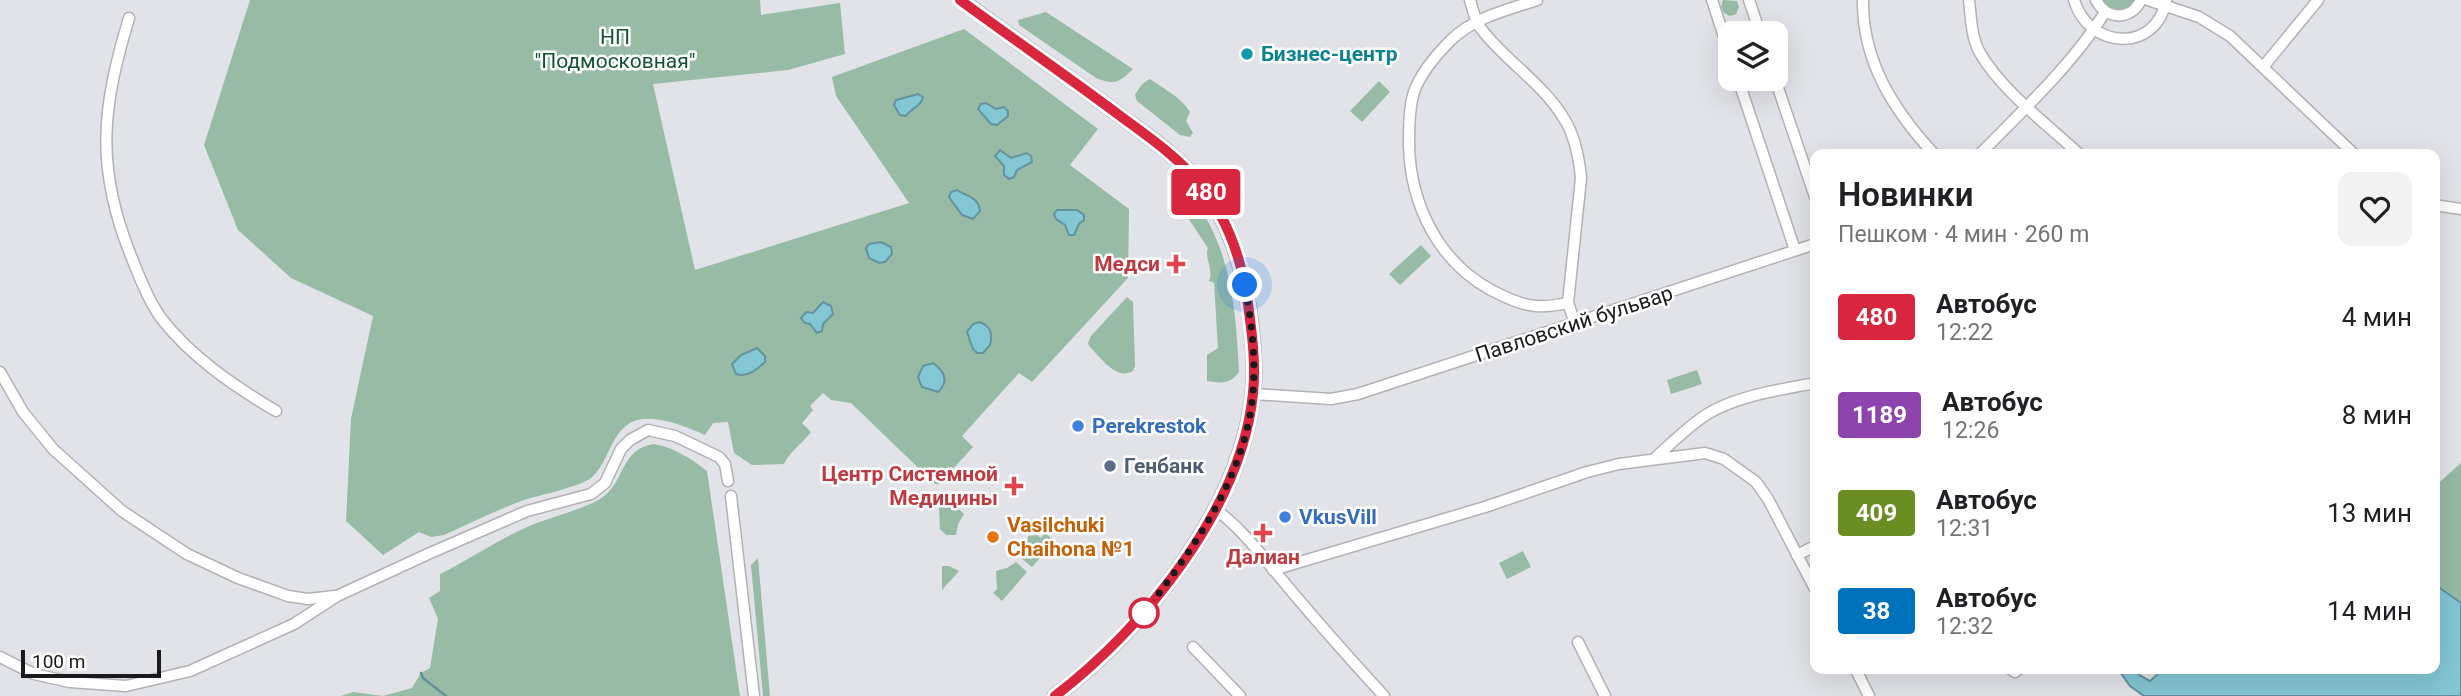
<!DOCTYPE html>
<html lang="ru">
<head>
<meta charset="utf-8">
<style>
  :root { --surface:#fff; --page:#f2f2f2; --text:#202124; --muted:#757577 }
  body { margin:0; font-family:Roboto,sans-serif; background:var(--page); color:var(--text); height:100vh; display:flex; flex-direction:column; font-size:26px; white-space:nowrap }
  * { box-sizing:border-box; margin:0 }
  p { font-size:23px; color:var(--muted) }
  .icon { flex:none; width:38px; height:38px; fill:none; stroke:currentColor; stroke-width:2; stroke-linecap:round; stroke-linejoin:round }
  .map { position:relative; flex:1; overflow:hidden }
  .details { position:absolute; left:1810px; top:149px; width:630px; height:525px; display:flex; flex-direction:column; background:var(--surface); border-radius:14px; box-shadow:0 7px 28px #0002 }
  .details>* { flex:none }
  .badge { padding:0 14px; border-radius:5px; font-size:24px; line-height:46px }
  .fabs { position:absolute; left:1718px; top:21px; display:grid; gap:14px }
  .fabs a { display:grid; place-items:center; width:70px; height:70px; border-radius:14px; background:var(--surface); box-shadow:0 7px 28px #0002; font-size:35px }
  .scale { position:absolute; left:21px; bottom:18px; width:140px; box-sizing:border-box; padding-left:7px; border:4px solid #1a1a1c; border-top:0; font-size:19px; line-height:24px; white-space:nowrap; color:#1a1a1c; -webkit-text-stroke:5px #fff; paint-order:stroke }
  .you { position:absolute; width:35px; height:35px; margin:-18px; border:5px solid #fff; border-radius:50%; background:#1a73e8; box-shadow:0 0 0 10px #1a73e833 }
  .map>.badge { position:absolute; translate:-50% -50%; box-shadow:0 0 0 4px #fff }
  .round { display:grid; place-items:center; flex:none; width:74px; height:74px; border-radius:14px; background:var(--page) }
  .head { display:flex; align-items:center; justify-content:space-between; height:119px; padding:0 28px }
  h1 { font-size:33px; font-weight:600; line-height:52px }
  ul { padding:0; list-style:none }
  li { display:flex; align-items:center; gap:21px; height:98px; padding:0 28px }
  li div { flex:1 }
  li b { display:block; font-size:26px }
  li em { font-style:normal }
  li .badge { min-width:77px; font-weight:700; text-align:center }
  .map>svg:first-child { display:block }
  .green { fill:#97bba5 }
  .water { fill:#83c6d4; stroke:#64929d; stroke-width:2 }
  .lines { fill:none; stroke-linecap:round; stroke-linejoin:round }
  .stream { stroke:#64929d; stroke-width:2.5 }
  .minor-casing { stroke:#b0b2b6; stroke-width:13 }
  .major-casing { stroke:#b0b2b6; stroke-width:17 }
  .minor { stroke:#fff; stroke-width:10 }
  .major { stroke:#fff; stroke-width:14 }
  .line-casing { stroke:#fff; stroke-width:16 }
  .line { stroke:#d7263d; stroke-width:10 }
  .walk { stroke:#1a1a1c; stroke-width:7; stroke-dasharray:0 12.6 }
  .culture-dot { fill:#0f9aa8; stroke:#fff; stroke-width:2.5 }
  .health-dot { fill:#e0444e; stroke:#fff; stroke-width:2.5 }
  .shop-dot { fill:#3f7fe0; stroke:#fff; stroke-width:2.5 }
  .service-dot { fill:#5c6f8a; stroke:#fff; stroke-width:2.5 }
  .food-dot { fill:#e8710a; stroke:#fff; stroke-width:2.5 }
  .stop-dot { fill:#fff; stroke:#d7263d; stroke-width:3.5 }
  .labels { text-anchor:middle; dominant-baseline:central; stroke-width:5; stroke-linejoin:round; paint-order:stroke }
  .park-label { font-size:21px; fill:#155234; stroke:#fff }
  .culture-label { font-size:21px; font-weight:bold; fill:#0d838f; stroke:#fff; text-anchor:start }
  .health-label { font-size:21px; font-weight:bold; fill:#be3a42; stroke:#fff; text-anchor:end }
  .street-label { font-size:21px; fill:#1a1a1c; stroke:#fff }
  .shop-label { font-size:21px; font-weight:bold; fill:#366cbe; stroke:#fff; text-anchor:start }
  .service-label { font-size:21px; font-weight:bold; fill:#4e5e75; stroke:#fff; text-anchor:start }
  .food-label { font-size:21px; font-weight:bold; fill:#c56008; stroke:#fff; text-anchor:start }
</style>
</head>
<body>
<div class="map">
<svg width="2461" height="696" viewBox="0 0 2461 696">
  <rect width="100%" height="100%" fill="#e2e3e8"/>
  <!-- green -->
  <g class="green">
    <path d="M250 0H760L761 15 840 3 845 54 788 70 653 84 695 270 909 203 836 96 832 77 964 29 1098 129 1070 165 1129 209 1128 278 1032 382 1019 373 962 436 973 447 939 484H935L851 403 831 400 823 393 810 406 813 410 802 423 811 432C802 444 790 451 784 464L752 465 734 453 728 422 713 423 705 435C687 427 652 412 632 422 610 433 609 463 591 478 579 487 540 495 524 500 497 510 470 523 444 535L431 537 419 532 383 555 346 521 351 419 373 316 291 278 238 230 204 145Z"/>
    <polygon points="1723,0 1737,1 1739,7 1736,14 1730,16 1724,13 1721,7"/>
    <polygon points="2101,0 2137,0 2128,10 2113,11"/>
    <path d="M1046 12 1133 69C1119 83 1114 85 1096 78L1019 25 1018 20Z"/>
    <path d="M1150 79C1164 89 1181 97 1190 112L1186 121 1193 133 1190 137 1180 135 1137 101 1135 95C1139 88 1142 83 1150 79Z"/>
    <polygon points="1379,81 1390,92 1362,122 1350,111"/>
    <path d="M1177 184C1186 188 1191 196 1196 203 1232 252 1236 314 1239 372 1230 385 1221 383 1207 381V355L1218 348 1214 283 1209 281C1214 269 1204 258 1208 248L1168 188Z"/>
    <polygon points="1421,245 1431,256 1400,285 1389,274"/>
    <path d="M1127 297 1133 302 1135 366 1133 371C1117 381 1101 358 1090 347L1088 343 1091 336Z"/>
    <polygon points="1697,370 1702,384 1671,394 1667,380"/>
    <path d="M654 444C675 448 690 458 707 471L740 696H341L353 692 383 696 412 688 421 673 430 668 438 619 429 598 440 591V574C469 560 496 541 525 528 549 517 577 512 600 499 626 483 619 449 654 444Z"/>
    <polygon points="2461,463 2461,603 2434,584 2434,487"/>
    <polygon points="947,499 964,514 958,524 956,535 946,535 940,529 939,507"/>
    <polygon points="1045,533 1055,541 1032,567 1020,557 1026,548 1028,536 1037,535 1041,538"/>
    <polygon points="1523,551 1531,567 1507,579 1499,563"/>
    <polygon points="758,558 770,696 763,696 751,565"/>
    <polygon points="1016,562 1027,572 1002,601 993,593 997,589 996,571 1007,568"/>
    <polygon points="942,566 949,566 959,571 942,590"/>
  </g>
  <!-- water -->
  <g class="water">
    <path d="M918 94 923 97C922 106 911 108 906 116L900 115 894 105 896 100Z"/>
    <polygon points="986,103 996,109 1004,107 1008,111 1008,116 997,125 991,124 978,109 981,104"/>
    <polygon points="1000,150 1011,158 1027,153 1031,156 1032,162 1017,170 1014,177 1009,179 1004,175 1004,166 995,156"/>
    <path d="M957 190C966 196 979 197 980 211L973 219 962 215 949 197 951 192Z"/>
    <polygon points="1057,210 1077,210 1084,215 1084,220 1079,224 1074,235 1069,235 1065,225 1056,219 1054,214"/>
    <polygon points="881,242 891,247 892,254 885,262 879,263 869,258 866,248 869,244"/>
    <polygon points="823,302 831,306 833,314 823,324 822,331 817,333 810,324 805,323 801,318 806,312 813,313"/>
    <path d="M979 322C990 325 993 334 990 345L983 353H977L973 349 967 332 973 324Z"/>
    <path d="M757 348 765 356V362C758 369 746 378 736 374L732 364 741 355Z"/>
    <path d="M933 363C944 371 950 381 938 392L922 387 918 377 923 366Z"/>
    <polygon points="2434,584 2461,603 2461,696 2144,696 2130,686 2118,669 2134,669 2139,675 2150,681 2159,673 2161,668 2434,668"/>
  </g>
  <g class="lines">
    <!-- stream -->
    <polyline class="stream" points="421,673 423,678 446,696"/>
    <defs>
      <g id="minor">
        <path d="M1470 0C1473 10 1475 22 1482 30 1506 61 1542 83 1563 117 1575 135 1579 157 1581 178L1568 303 1575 323"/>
        <path d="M1537 0C1507 10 1475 17 1451 40 1437 54 1421 72 1414 92 1409 107 1409 128 1409 144 1410 204 1438 261 1491 290 1505 297 1521 305 1536 306 1547 307 1558 305 1568 303"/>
        <polyline points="1712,0 1731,58"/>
        <polyline points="1749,0 1760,33"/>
        <path d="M1863 0C1862 61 1894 111 1934 154"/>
        <path d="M1969 0C1971 17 1971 37 1980 53 2002 91 2047 124 2079 154"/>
        <path d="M2074 0C2089 50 2156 53 2166 1"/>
        <path d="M2096 0C2106 20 2131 21 2141 0"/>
        <polyline points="2148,0 2199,17 2230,36 2354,154"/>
        <path d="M129 18C102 108 95 166 131 256 139 276 148 300 161 318 191 357 234 386 276 411"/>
        <polyline points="2263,67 2318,0"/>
        <polyline points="1738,79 1795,250"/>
        <polyline points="1775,79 1815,197"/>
        <path d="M1980 154C2022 111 2074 63 2105 12"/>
        <polyline points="2434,205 2461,209"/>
        <polyline points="0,372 23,412 53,449 122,511 187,554 238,578 288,596 308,599 335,596"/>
        <polyline points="1253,394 1331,399 1358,394 1815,244"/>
        <path d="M1654 459C1672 443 1689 425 1709 413 1740 395 1780 390 1815 383"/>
        <polyline points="731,496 754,696"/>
        <path d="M1215 509C1244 530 1265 560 1288 587 1319 624 1351 660 1384 696"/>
        <polyline points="1797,555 1815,546"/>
        <polyline points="1273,570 1485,507 1587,472 1619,464 1705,453 1724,459 1756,482 1768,499 1815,589"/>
        <polyline points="1578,642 1605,696"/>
        <polyline points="1193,647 1240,696"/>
        <polyline points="0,657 34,674 70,682 126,686 190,671 294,624 337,596 428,554 527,511 591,494 605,483 621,449 630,440 648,430 675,436 719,457 725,464 728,481"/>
        <polyline points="1855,668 1869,696"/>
        <polyline points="2009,668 2015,672 2020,668"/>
      </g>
      <path id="major" d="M961 0C1014 40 1070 78 1123 118 1150 138 1178 157 1199 183 1229 220 1242 263 1249 309 1253 337 1256 366 1253 393 1241 508 1144 629 1055 696"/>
    </defs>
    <!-- minor casing -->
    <use href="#minor" class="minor-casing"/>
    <!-- major casing -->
    <use href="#major" class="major-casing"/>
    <!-- minor -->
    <use href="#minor" class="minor"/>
    <!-- major -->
    <use href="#major" class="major"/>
  </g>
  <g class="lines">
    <defs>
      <path id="line" d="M960 0C1013 39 1067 76 1119 115 1147 136 1177 156 1199 183 1228 218 1242 260 1248 304 1252 333 1256 364 1253 393 1242 508 1144 628 1055 696"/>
    </defs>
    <!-- line casing -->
    <use href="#line" class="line-casing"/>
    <!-- line -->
    <use href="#line" class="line"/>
    <!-- walk -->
    <path class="walk" d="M1144 613C1193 549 1247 475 1253 391 1256 356 1251 320 1245 285"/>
  </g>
  <!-- markers -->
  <circle class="culture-dot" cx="1247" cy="54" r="7"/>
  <g class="health-dot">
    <path d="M1172.5 253.5h7v7h7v7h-7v7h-7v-7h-7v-7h7z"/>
    <path d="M1010.5 475.5h7v7h7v7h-7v7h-7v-7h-7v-7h7z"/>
    <path d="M1259.5 522.5h7v7h7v7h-7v7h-7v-7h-7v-7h7z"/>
  </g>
  <g class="shop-dot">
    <circle cx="1078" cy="426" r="7"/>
    <circle cx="1285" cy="517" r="7"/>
  </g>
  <circle class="service-dot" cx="1110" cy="466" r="7"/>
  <circle class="food-dot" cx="993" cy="537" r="7"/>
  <circle class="stop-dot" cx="1144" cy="613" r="14"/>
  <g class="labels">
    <!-- park labels -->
    <g class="park-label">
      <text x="615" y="37">НП<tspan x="615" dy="24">"Подмосковная"</tspan></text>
    </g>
    <!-- culture labels -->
    <g class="culture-label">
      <text x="1261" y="54">Бизнес-центр</text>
    </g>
    <!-- health labels -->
    <g class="health-label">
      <text x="1160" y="264">Медси</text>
      <text x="998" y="474">Центр Системной<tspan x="998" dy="24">Медицины</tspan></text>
      <text x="1263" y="557" text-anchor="middle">Далиан</text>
    </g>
    <!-- street labels -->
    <g class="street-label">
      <text transform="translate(1574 324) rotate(-18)">Павловский бульвар</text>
    </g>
    <!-- shop labels -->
    <g class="shop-label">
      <text x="1092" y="426">Perekrestok</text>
      <text x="1299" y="517">VkusVill</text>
    </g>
    <!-- service labels -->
    <g class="service-label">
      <text x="1124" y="466">Генбанк</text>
    </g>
    <!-- food labels -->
    <g class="food-label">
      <text x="1007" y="525">Vasilchuki<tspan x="1007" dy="24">Chaihona №1</tspan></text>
    </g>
  </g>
</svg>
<div class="fabs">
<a><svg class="icon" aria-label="layers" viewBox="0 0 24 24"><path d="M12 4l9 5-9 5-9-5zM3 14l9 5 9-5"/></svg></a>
</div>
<div class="scale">100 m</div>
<div class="you" style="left:1245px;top:285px"></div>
<b class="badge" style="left:1206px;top:192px;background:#d7263d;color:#fff">480</b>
<section class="details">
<div class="head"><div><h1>Новинки</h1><p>Пешком · 4 мин · 260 m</p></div><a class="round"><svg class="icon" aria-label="heart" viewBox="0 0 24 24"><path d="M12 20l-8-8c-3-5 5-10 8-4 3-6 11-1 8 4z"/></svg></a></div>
<ul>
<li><span class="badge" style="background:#d7263d;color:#fff">480</span><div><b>Автобус</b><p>12:22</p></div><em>4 мин</em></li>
<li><span class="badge" style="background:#8e44ad;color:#fff">1189</span><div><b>Автобус</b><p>12:26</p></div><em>8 мин</em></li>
<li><span class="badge" style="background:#6b8e23;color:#fff">409</span><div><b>Автобус</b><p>12:31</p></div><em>13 мин</em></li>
<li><span class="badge" style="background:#0072bc;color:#fff">38</span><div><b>Автобус</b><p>12:32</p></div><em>14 мин</em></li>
</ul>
</section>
</div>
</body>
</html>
